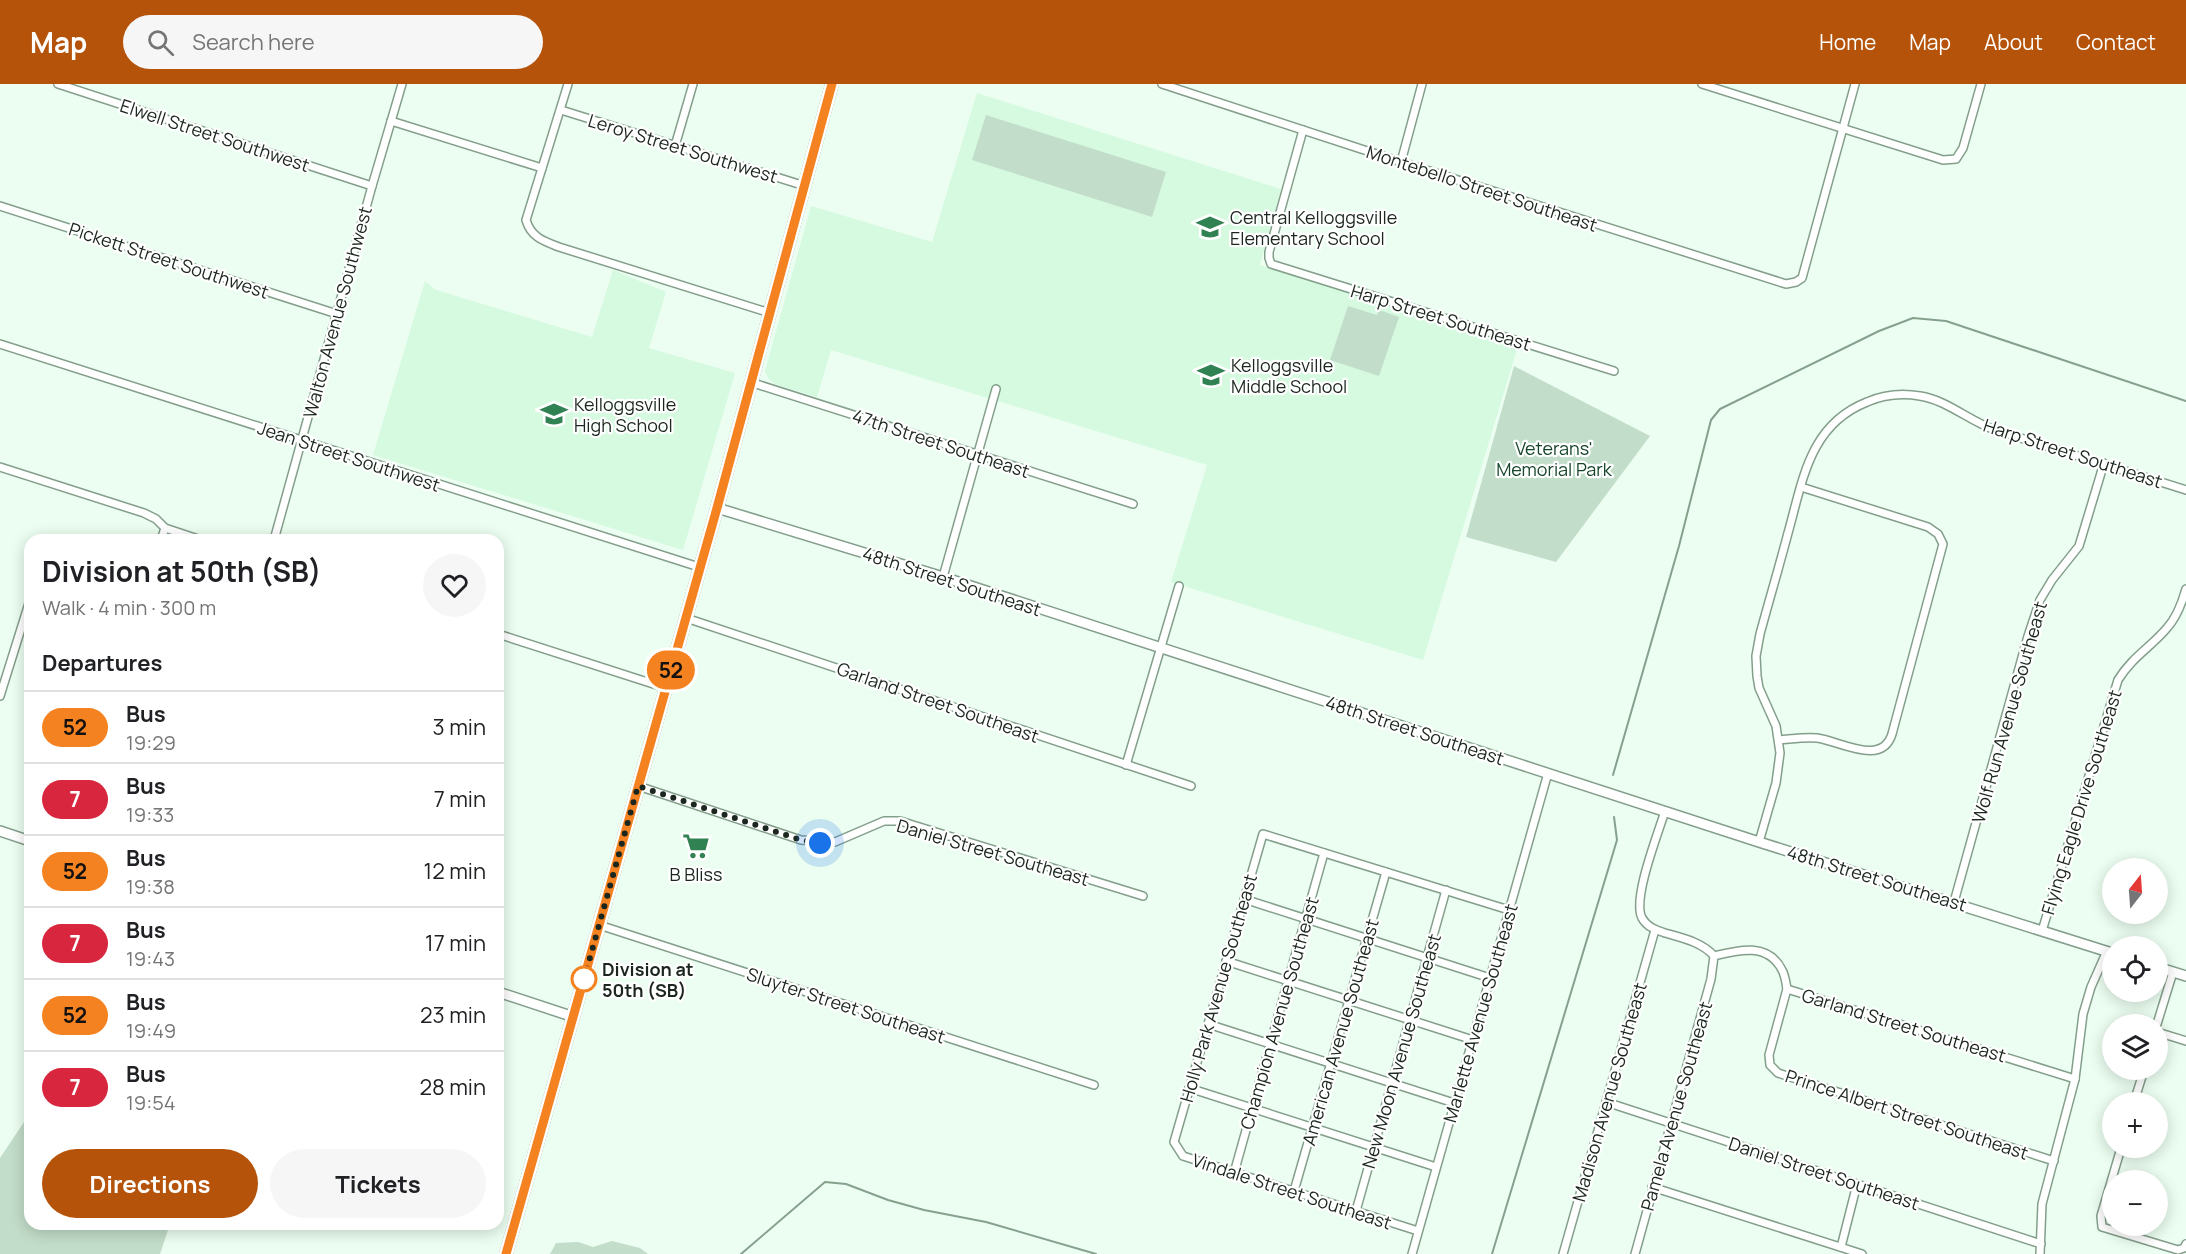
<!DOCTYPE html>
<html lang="en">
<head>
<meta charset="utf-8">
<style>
  :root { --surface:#fff; --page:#f6f6f6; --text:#202124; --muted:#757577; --line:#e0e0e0; --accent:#b45309 }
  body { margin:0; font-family:Manrope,sans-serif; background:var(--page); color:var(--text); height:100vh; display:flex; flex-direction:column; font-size:22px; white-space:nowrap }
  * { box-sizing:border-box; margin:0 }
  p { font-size:20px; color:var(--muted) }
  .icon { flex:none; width:33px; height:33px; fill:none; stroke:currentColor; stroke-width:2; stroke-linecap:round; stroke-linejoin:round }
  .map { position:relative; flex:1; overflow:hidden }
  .drawer { position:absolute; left:24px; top:450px; width:480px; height:696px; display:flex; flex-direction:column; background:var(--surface); border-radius:18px; box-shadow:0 3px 15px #0003 }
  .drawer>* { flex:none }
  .badge { padding:0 12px; border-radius:20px; font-size:21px; line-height:39px }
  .needle { width:39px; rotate:17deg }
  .buttons { position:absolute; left:2102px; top:774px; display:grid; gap:12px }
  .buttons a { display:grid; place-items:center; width:66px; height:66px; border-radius:50%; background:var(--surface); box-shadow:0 3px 15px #0003; font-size:30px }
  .you { position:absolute; width:30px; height:30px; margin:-15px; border:4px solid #fff; border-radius:50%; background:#1a73e8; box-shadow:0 0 0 9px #1a73e833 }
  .map>.badge { position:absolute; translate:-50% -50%; box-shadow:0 0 0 3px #fff }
  h2 { padding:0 18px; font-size:22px; line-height:54px }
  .round { display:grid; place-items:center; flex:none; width:63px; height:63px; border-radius:32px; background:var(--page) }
  .overview { display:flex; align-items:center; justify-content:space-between; height:102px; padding:0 18px }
  h1 { font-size:28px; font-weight:700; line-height:45px }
  .cta { display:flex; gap:12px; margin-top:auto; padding:12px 18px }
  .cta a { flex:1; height:69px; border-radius:36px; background:var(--accent); color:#fff; font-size:24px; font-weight:700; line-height:69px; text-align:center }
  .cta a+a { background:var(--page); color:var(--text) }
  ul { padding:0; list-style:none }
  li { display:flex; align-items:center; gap:18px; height:72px; padding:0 18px; border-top:2px solid var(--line) }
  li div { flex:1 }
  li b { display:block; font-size:22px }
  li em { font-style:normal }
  li .badge { min-width:66px; font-weight:700; text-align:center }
  header { display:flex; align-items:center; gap:36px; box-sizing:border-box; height:84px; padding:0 30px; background:var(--accent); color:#fff }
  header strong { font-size:28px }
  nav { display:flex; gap:33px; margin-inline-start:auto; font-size:21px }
  .search { width:420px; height:54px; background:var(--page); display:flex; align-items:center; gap:15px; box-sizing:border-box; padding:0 21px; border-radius:33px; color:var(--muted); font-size:22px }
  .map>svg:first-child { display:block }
  .built { fill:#d5fae0 }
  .green { fill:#c2ddc9 }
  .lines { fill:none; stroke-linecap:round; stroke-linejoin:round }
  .stream { stroke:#86a08e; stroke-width:2 }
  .minor-casing { stroke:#839f8b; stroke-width:10 }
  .tertiary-casing { stroke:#839f8b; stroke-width:12 }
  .primary-casing { stroke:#839f8b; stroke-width:14 }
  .minor { stroke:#fff; stroke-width:7 }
  .tertiary { stroke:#fff; stroke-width:9 }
  .primary { stroke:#fff; stroke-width:10 }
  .line-casing { stroke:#fff; stroke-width:14 }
  .line { stroke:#f58220; stroke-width:9 }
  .walk { stroke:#1b261e; stroke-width:6; stroke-dasharray:0 10.8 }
  .stop-dot { fill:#fff; stroke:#f58220; stroke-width:3 }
  .labels { text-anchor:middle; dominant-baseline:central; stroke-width:4.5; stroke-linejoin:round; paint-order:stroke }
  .street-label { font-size:18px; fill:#1b261e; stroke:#fff }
  .poi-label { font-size:18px; fill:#1b261e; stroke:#fff; text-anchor:start }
  .park-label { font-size:18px; fill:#17462b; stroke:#fff }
  .stop-label { font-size:18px; font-weight:bold; fill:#1b261e; stroke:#fff; text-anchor:start }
</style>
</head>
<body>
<header>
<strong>Map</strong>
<div class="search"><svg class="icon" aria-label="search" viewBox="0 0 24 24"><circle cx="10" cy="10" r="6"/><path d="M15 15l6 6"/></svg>Search here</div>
<nav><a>Home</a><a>Map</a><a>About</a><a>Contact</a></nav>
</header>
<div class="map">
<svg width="2186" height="1170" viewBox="0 0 2186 1170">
  <rect width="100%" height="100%" fill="#ecfef1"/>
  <!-- built -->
  <g class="built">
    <polygon points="977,9 1281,105 1260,181 1518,262 1423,576 1171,498 1207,381 831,266 817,313 775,300 768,294 765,287 811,122 932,158"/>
    <polygon points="613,186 666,208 649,264 735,289 683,466 373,371 425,197 436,206 592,253"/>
  </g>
  <!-- green -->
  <g class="green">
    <polygon points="986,31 1166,88 1152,133 972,76"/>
    <polygon points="1348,222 1377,231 1379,226 1399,233 1379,292 1330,276"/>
    <polygon points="1514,282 1650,352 1556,478 1466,453"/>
    <polygon points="30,1029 30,1140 170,1140 160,1170 0,1170 0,1074"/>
    <polygon points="612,1157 640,1164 648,1170 550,1170 556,1159 578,1158 593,1163"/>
  </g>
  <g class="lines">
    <!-- stream -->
    <g class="stream">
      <polyline points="1613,691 1679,462 1711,336 1720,325 1879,247 1913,234 1946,237 2186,317"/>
      <polyline points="741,1170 825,1098 846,1100 888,1116 924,1126 986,1138 1096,1170"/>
      <polyline points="1492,1170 1617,756 1614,733"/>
    </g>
    <defs>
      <g id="minor">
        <polyline points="58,0 372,102"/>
        <path d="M568 0 526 136C531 153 543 157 559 163L770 229"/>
        <polyline points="1162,0 1401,78 1786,200 1796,198 1802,194 1855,0"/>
        <polyline points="1702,0 1943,76 1956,75 1963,64 1981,0"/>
        <polyline points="561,26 805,102"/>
        <polyline points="391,37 542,84"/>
        <polyline points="1303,46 1269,168 1269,174 1271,180 1614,287"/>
        <polyline points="675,62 693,0"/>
        <polyline points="1401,78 1422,0"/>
        <polyline points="0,122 337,230"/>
        <polyline points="0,260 699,483"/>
        <polyline points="750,298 1133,420"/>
        <polyline points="0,383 144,429 156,435 165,444 201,456"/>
        <polyline points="161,456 165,444"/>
        <polyline points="274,456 372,102 402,0"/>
        <polyline points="943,493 996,305"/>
        <polyline points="686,534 1191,702"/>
        <polyline points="498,550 666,604"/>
        <polyline points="0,612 30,516"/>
        <path d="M1779 656C1792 655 1804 653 1817 654 1840 657 1882 683 1892 650L1943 460 1938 450 1928 443 1801 403"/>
        <polyline points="1126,681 1179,502"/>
        <polyline points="638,702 801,756 835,758 884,737 900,737 1143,812"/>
        <path d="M1665 727C1658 750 1632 815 1642 834 1647 843 1656 846 1665 849 1682 854 1702 858 1714 872 1738 866 1768 858 1782 886 1785 891 1786 899 1787 905L2075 995"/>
        <path d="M1759 758 1776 699 1780 669 1776 642 1759 604 1757 592 1756 572 1760 550C1769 517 1779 483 1788 449 1803 396 1809 341 1867 318 1883 311 1902 309 1920 312 1947 316 1969 337 1995 346L2186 406"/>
        <polyline points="1244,815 1490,894"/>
        <polyline points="1954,818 2028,552 2040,516 2052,496 2079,462 2104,379"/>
        <polyline points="599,841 1094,1001"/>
        <path d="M2042 847 2118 596C2133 572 2150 564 2167 544 2177 533 2182 519 2186 505"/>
        <polyline points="1226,877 1473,956"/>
        <polyline points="1787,905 1769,971 1770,981 1778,989 2054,1077"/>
        <polyline points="1208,940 1454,1019"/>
        <polyline points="2157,940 2173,888"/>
        <polyline points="2157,948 2186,957"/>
        <polyline points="1189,1004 1436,1083"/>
        <polyline points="1606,1018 2041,1160"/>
        <polyline points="2134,1018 2144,986"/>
        <polyline points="2121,1064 2101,1132 2102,1143 2178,1166 2184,1164 2186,1160"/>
        <polyline points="1234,1089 1324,769"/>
        <polyline points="1652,1103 1862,1170"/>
        <polyline points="1294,1107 1386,788"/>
        <polyline points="1356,1127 1446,806"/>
        <polyline points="1418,1147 1183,1072 1174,1058 1263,750 1509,826"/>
        <polyline points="1841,1163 1857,1100"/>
        <polyline points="1412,1170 1548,689"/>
        <polyline points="1563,1170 1655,846"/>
        <polyline points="1635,1170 1711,895 1714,872"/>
        <polyline points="2040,1170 2042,1120 2075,995 2083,930 2091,903 2107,867"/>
      </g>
      <g id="tertiary">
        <polyline points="717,424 943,493 1759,758 2112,869"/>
        <polyline points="0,747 30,757"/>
        <polyline points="2157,883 2186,892"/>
        <polyline points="498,908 574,933"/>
      </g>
      <polyline id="primary" points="506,1170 717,424 832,0"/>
    </defs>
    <!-- minor casing -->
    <use href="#minor" class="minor-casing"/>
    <!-- tertiary casing -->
    <use href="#tertiary" class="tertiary-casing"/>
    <!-- primary casing -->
    <use href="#primary" class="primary-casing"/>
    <!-- minor -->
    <use href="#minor" class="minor"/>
    <!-- tertiary -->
    <use href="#tertiary" class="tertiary"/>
    <!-- primary -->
    <use href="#primary" class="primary"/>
  </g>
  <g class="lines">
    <defs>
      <polyline id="line" points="506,1170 717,424 832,0"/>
    </defs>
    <!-- line casing -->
    <use href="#line" class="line-casing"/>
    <!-- line -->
    <use href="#line" class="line"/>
    <!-- walk -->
    <polyline class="walk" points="584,895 638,702 801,756 820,759"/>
  </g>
  <!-- icons -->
  <defs>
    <symbol id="school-bare" viewBox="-9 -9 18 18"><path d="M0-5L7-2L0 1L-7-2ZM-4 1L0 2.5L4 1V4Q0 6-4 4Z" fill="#318253" stroke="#fff" stroke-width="2.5" paint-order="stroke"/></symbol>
    <symbol id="supermarket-bare" viewBox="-9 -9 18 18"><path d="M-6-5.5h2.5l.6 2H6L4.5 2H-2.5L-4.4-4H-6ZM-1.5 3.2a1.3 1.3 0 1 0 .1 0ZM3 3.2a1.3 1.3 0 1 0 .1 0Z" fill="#318253" stroke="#fff" stroke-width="2.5" paint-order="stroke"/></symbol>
  </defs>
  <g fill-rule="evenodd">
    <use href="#school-bare" x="1191" y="124" width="38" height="38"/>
    <use href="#school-bare" x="1192" y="272" width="38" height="38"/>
    <use href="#school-bare" x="535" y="311" width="38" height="38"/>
    <use href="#supermarket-bare" x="677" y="743" width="38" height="38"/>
  </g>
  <!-- markers -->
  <circle class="stop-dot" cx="584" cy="895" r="12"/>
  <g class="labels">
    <!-- street labels -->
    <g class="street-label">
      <text transform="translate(215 51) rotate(18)">Elwell Street Southwest</text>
      <text transform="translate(683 64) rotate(17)">Leroy Street Southwest</text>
      <text transform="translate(1482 104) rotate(18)">Montebello Street Southeast</text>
      <text transform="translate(169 176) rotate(18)">Pickett Street Southwest</text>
      <text transform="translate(337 228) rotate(-75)">Walton Avenue Southwest</text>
      <text transform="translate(1441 233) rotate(17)">Harp Street Southeast</text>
      <text transform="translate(941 359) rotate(18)">47th Street Southeast</text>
      <text transform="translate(2073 369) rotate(18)">Harp Street Southeast</text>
      <text transform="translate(349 372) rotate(18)">Jean Street Southwest</text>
      <text transform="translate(952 497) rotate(18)">48th Street Southeast</text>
      <text transform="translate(938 618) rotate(19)">Garland Street Southeast</text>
      <text transform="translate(2009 628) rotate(-74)">Wolf Run Avenue Southeast</text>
      <text transform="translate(1415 646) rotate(18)">48th Street Southeast</text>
      <text transform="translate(2081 718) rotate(-73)">Flying Eagle Drive Southeast</text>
      <text transform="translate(993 768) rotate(16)">Daniel Street Southeast</text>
      <text transform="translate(1877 794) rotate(17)">48th Street Southeast</text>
      <text transform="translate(1218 904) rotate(-74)">Holly Park Avenue Southeast</text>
      <text transform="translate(846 921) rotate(18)">Sluyter Street Southeast</text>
      <text transform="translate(1279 929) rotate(-74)">Champion Avenue Southeast</text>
      <text transform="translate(1480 929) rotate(-74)">Marlette Avenue Southeast</text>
      <text transform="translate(1904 941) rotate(17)">Garland Street Southeast</text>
      <text transform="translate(1340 948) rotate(-74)">American Avenue Southeast</text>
      <text transform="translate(1401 967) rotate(-74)">New Moon Avenue Southeast</text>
      <text transform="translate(1609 1008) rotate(-74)">Madison Avenue Southeast</text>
      <text transform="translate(1676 1022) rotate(-74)">Pamela Avenue Southeast</text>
      <text transform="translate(1907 1030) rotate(18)">Prince Albert Street Southeast</text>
      <text transform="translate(1824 1089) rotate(18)">Daniel Street Southeast</text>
      <text transform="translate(1292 1107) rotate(18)">Vindale Street Southeast</text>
    </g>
    <!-- poi labels -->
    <g class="poi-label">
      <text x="1230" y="133">Central Kelloggsville<tspan x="1230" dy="21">Elementary School</tspan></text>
      <text x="1231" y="281">Kelloggsville<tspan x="1231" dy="21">Middle School</tspan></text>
      <text x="574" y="320">Kelloggsville<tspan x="574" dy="21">High School</tspan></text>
      <text x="696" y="790" text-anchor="middle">B Bliss</text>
    </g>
    <!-- park labels -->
    <g class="park-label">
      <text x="1554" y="364">Veterans'<tspan x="1554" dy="21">Memorial Park</tspan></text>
    </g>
    <!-- stop labels -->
    <g class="stop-label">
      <text x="602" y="885">Division at<tspan x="602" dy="21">50th (SB)</tspan></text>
    </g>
  </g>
</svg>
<div class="buttons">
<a><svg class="needle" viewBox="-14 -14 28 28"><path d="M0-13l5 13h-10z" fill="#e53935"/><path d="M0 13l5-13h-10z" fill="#757577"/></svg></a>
<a><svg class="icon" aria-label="locate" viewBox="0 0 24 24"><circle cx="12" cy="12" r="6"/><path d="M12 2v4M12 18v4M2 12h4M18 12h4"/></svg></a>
<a><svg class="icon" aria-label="layers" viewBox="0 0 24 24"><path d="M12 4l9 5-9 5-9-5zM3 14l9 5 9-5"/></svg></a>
<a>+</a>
<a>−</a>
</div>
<div class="you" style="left:820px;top:759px"></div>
<b class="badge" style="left:671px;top:586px;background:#f58220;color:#111">52</b>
<section class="drawer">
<div class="overview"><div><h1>Division at 50th (SB)</h1><p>Walk · 4 min · 300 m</p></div><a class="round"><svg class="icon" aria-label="heart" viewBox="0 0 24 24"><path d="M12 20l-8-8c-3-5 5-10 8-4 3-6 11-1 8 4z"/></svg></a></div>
<h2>Departures</h2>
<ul>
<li><span class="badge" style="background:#f58220;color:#111">52</span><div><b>Bus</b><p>19:29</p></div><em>3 min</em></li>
<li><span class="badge" style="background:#d7263d;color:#fff">7</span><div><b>Bus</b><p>19:33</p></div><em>7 min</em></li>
<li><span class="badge" style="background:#f58220;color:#111">52</span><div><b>Bus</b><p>19:38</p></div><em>12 min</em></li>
<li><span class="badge" style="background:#d7263d;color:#fff">7</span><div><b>Bus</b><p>19:43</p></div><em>17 min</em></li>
<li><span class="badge" style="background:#f58220;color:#111">52</span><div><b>Bus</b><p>19:49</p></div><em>23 min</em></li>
<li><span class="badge" style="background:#d7263d;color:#fff">7</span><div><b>Bus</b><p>19:54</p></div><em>28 min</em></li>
</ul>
<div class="cta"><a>Directions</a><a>Tickets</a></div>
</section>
</div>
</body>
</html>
